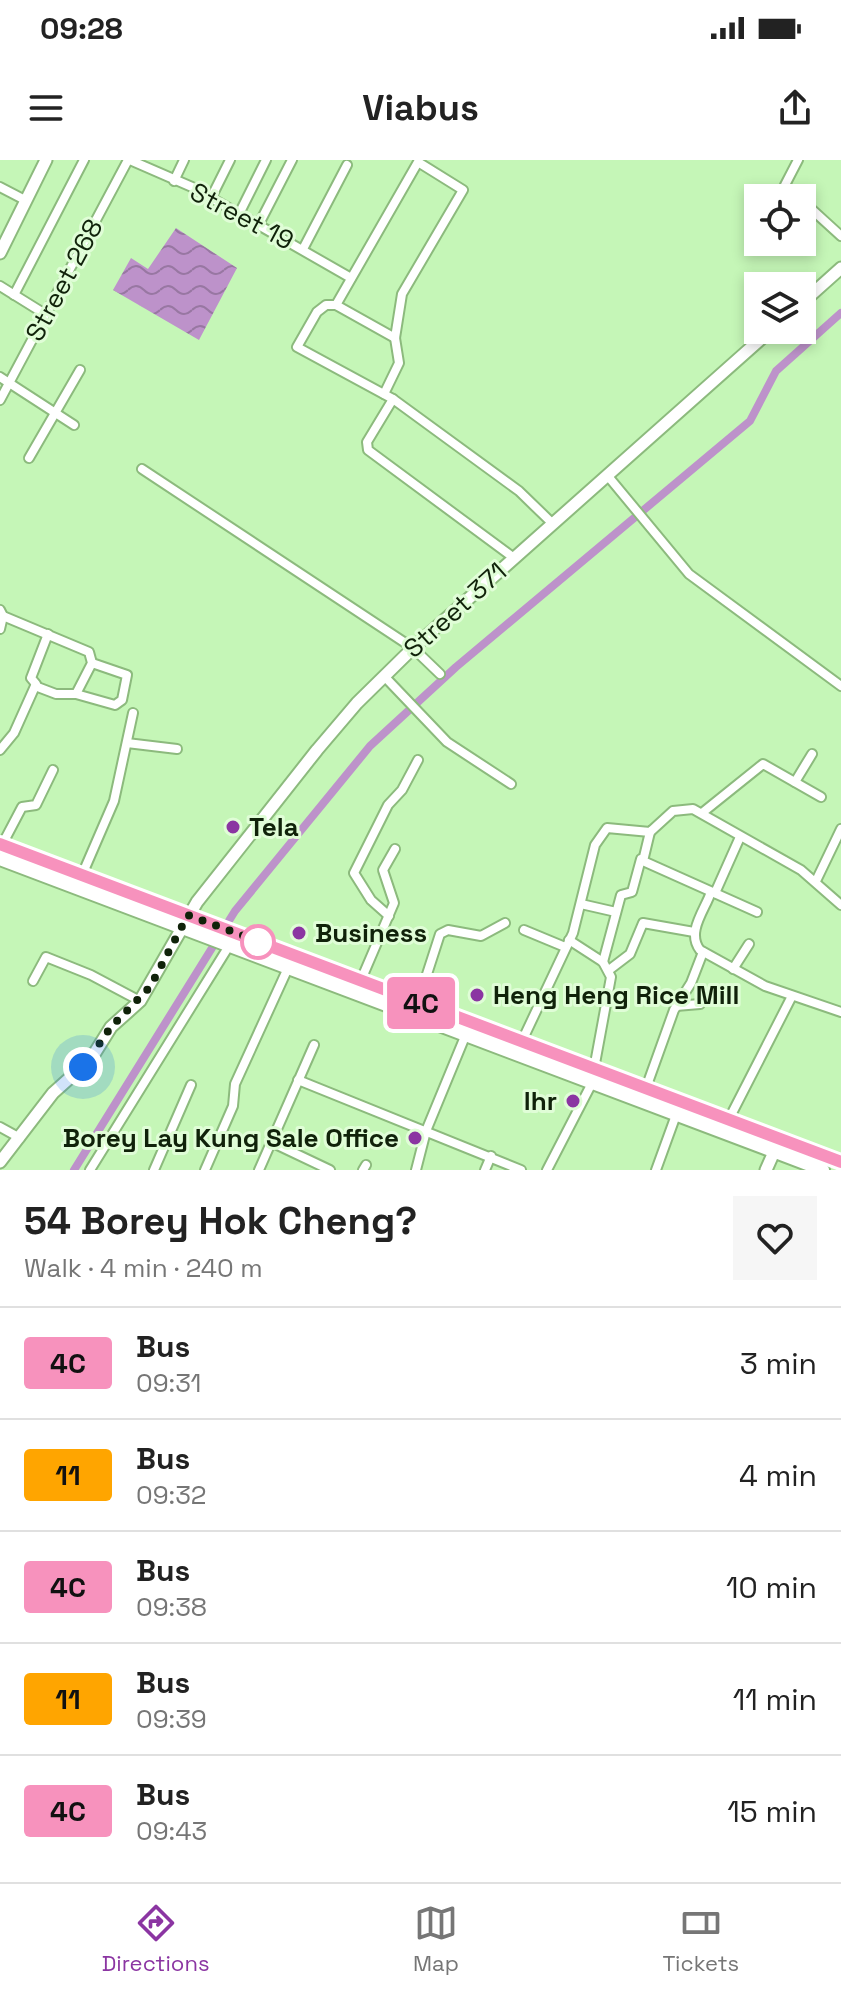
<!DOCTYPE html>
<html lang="en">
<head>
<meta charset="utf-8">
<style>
  :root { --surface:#fff; --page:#f6f6f6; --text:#222; --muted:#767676; --line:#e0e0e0; --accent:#8b35a2 }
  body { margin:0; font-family:"Space Grotesk",sans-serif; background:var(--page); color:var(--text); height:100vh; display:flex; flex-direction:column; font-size:30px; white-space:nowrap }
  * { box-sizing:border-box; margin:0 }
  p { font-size:26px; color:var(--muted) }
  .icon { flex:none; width:44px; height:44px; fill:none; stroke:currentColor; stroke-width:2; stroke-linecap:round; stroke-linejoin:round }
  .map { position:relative; height:1010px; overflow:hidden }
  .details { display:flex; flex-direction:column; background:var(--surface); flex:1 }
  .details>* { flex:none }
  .badge { padding:0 16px; border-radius:6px; font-size:28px; line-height:52px }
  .controls { position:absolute; left:744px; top:24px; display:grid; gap:16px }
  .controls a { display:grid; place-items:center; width:72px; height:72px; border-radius:0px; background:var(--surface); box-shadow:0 4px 12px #0003; font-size:40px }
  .you { position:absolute; width:40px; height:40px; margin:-20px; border:6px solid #fff; border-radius:50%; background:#1a73e8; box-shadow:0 0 0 12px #1a73e833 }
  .map>.badge { position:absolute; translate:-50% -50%; box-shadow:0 0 0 4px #fff }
  .round { display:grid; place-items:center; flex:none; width:84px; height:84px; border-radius:0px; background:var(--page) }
  .headline { display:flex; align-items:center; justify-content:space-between; height:136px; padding:0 24px }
  h1 { font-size:38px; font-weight:700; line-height:60px }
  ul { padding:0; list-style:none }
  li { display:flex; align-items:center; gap:24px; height:112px; padding:0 24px; border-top:2px solid var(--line) }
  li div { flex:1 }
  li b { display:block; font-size:30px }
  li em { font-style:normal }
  li .badge { min-width:88px; font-weight:700; text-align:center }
  .status { display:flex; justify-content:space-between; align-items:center; height:56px; padding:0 40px; background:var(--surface); direction:ltr }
  .status svg { height:22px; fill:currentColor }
  header { display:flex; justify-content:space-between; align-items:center; height:104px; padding:0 24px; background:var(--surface); font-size:36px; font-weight:700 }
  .menu { display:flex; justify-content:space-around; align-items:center; height:112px; border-top:2px solid var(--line); background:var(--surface); font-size:22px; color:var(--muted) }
  .menu a { display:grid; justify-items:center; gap:4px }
  .menu .current { color:var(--accent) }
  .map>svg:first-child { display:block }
  .water { fill:url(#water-waves) }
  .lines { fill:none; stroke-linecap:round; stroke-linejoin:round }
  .canal { stroke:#bd92ca; stroke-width:8 }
  .street-casing { stroke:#8cba7d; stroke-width:12 }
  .secondary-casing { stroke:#8cba7d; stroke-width:15 }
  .primary-casing { stroke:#8cba7d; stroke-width:16 }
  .street { stroke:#fff; stroke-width:8 }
  .secondary { stroke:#fff; stroke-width:11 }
  .primary { stroke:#fff; stroke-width:12 }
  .line-casing { stroke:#fff; stroke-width:18 }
  .line { stroke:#f792bd; stroke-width:12 }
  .walk { stroke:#10220a; stroke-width:8; stroke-dasharray:0 14.4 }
  .poi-dot { fill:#8b35a2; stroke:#e0fdd7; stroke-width:3 }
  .stop-dot { fill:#fff; stroke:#f792bd; stroke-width:4 }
  .labels { text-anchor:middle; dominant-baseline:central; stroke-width:6; stroke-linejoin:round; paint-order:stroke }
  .street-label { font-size:26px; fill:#10220a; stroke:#e0fdd7 }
  .poi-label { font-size:26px; font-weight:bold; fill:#10220a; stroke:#e0fdd7; text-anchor:start }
</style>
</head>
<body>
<div class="status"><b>09:28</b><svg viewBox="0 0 49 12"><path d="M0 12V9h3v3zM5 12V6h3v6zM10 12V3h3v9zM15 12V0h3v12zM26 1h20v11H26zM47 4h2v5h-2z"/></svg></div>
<header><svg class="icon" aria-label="menu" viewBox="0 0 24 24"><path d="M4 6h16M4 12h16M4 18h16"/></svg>Viabus<svg class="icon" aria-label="share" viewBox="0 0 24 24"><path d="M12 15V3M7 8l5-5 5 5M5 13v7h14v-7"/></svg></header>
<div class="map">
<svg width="841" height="1010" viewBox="0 0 841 1010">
  <defs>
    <pattern id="water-waves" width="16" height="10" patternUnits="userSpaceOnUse" patternTransform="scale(2)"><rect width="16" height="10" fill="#bd92ca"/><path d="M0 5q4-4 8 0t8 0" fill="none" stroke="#9877a2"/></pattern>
  </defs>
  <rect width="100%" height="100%" fill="#c5f6b7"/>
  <!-- water -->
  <polygon class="water" points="176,68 237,108 199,180 113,130 131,98 148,109"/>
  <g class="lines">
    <!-- canal -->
    <polyline class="canal" points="74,1010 235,751 370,586 456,507 750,261 776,211 841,153"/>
    <defs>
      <g id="street">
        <polyline points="130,0 192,27 351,118"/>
        <polyline points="798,0 785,25 841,76"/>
        <polyline points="174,21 184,0"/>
        <polyline points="0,27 25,40"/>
        <polyline points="211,38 230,0"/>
        <polyline points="239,54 266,0"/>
        <polyline points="259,64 292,0"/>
        <polyline points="303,89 347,5"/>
        <polyline points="0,126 45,154"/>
        <polyline points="14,135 84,0"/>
        <polyline points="336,145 418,2 463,30 402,134 395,178 399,203 384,234"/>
        <polyline points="395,178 336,145 326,145 317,152 297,187 393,239 519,331 553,364"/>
        <polyline points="0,217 74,265"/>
        <polyline points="393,239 367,282 368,290 514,398"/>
        <polyline points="0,240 128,0"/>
        <polyline points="29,298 80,210"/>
        <polyline points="142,309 413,488 440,514"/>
        <polyline points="607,315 689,414 841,526"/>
        <polyline points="0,450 3,456 89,492 92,503 76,534 56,534 35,526"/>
        <polyline points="0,469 3,456"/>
        <polyline points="384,516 447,582 511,624"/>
        <polyline points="76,534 115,545 122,540 127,515 92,503"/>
        <polyline points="127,583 177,589"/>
        <polyline points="0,590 14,573 36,524 31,518 48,474"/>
        <polyline points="795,622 812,594"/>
        <polyline points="702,653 763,604 821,637"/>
        <polyline points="650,672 643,701 757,752"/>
        <polyline points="2,685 22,647 36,645 53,610"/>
        <polyline points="82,715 114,641 133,553"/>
        <polyline points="816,721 841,669"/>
        <path d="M711 732C705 750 686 772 700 790L765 826 841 852"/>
        <polyline points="715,733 740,677"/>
        <polyline points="581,744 616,752"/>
        <polyline points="389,756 371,740 354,713 388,645 402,630 418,600"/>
        <polyline points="524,770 565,787"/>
        <polyline points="569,780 603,802 611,817 594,909"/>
        <polyline points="603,802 621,735 632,732 641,699"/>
        <polyline points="733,809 749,784"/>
        <polyline points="609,810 630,794 643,763 694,772"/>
        <polyline points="361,820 394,743 383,710 395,689"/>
        <polyline points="33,821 46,797 91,815 140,841"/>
        <polyline points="418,842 440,774 448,770 481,776 505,763"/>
        <polyline points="676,846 700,844"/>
        <polyline points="522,881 573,773 595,685 607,668 650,672 673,651 693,649 801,710 841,745"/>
        <polyline points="298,920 521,1010"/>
        <polyline points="646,928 674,850 691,823 703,792"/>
        <polyline points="729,959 792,836"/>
        <polyline points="0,967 20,978"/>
        <polyline points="271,982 330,1010"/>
        <polyline points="90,1010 237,773"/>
        <polyline points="154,1010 191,925"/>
        <polyline points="205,1010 233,946 235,924 288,808"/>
        <polyline points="259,1010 314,885"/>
        <polyline points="363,1010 366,1005"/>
        <polyline points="416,1010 426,971 471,862"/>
        <polyline points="485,1010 491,996"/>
        <polyline points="547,1010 592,923"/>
        <polyline points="656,1010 676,955"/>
      </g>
      <g id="secondary">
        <polyline points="0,93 46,0"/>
        <polyline points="802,143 841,108"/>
        <polyline points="0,1002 53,933 91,899 111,867 140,841 197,742 317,590 357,543 413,488 771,170"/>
        <polyline points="766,1010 778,983"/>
      </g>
      <g id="primary">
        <polyline points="0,684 841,1002"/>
        <polyline points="0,699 823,1010"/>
      </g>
    </defs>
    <!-- street casing -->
    <use href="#street" class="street-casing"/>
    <!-- secondary casing -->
    <use href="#secondary" class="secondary-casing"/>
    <!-- primary casing -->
    <use href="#primary" class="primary-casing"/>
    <!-- street -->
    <use href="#street" class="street"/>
    <!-- secondary -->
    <use href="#secondary" class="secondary"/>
    <!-- primary -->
    <use href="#primary" class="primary"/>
  </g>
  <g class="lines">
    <defs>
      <polyline id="line" points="0,684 841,1002"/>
    </defs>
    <!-- line casing -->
    <use href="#line" class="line-casing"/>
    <!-- line -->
    <use href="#line" class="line"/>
    <!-- walk -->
    <polyline class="walk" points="83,907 111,867 150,827 188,755 263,783 258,782"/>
  </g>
  <!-- markers -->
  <g class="poi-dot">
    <circle cx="233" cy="667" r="8"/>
    <circle cx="299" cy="773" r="8"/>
    <circle cx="477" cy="835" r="8"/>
    <circle cx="573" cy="941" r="8"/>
    <circle cx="415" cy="978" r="8"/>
  </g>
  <circle class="stop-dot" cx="258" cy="782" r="16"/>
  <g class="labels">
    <!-- street labels -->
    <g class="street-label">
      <text transform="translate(242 56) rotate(28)">Street 19</text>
      <text transform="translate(64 120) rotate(-62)">Street 268</text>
      <text transform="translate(455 450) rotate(-42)">Street 371</text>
    </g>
    <!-- poi labels -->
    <g class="poi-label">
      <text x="249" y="667">Tela</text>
      <text x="315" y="773">Business</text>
      <text x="493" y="835">Heng Heng Rice Mill</text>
      <text x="557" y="941" text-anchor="end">lhr</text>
      <text x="399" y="978" text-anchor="end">Borey Lay Kung Sale Office</text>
    </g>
  </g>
</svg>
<div class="controls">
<a><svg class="icon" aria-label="locate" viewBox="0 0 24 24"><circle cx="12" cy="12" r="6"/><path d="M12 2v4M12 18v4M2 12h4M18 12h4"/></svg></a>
<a><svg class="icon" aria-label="layers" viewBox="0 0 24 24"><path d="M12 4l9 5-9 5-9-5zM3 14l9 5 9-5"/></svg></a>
</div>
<div class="you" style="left:83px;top:907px"></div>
<b class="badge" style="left:421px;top:843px;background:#f792bd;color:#111">4C</b>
</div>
<section class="details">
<div class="headline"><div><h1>54 Borey Hok Cheng?</h1><p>Walk · 4 min · 240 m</p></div><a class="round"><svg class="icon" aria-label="heart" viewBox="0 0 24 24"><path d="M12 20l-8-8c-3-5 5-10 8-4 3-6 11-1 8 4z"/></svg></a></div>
<ul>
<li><span class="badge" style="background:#f792bd;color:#111">4C</span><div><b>Bus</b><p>09:31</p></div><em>3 min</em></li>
<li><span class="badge" style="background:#ffa500;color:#111">11</span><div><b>Bus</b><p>09:32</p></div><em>4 min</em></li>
<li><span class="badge" style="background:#f792bd;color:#111">4C</span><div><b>Bus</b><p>09:38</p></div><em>10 min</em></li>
<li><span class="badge" style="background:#ffa500;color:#111">11</span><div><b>Bus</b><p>09:39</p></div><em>11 min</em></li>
<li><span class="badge" style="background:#f792bd;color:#111">4C</span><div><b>Bus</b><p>09:43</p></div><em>15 min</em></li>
</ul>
</section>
<nav class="menu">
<a class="current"><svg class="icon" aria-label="directions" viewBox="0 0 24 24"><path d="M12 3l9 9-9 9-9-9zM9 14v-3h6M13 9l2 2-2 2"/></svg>Directions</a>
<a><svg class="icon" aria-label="map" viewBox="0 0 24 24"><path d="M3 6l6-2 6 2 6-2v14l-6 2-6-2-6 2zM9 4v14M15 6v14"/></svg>Map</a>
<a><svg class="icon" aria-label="tickets" viewBox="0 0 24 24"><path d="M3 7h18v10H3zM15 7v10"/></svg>Tickets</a>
</nav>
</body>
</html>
